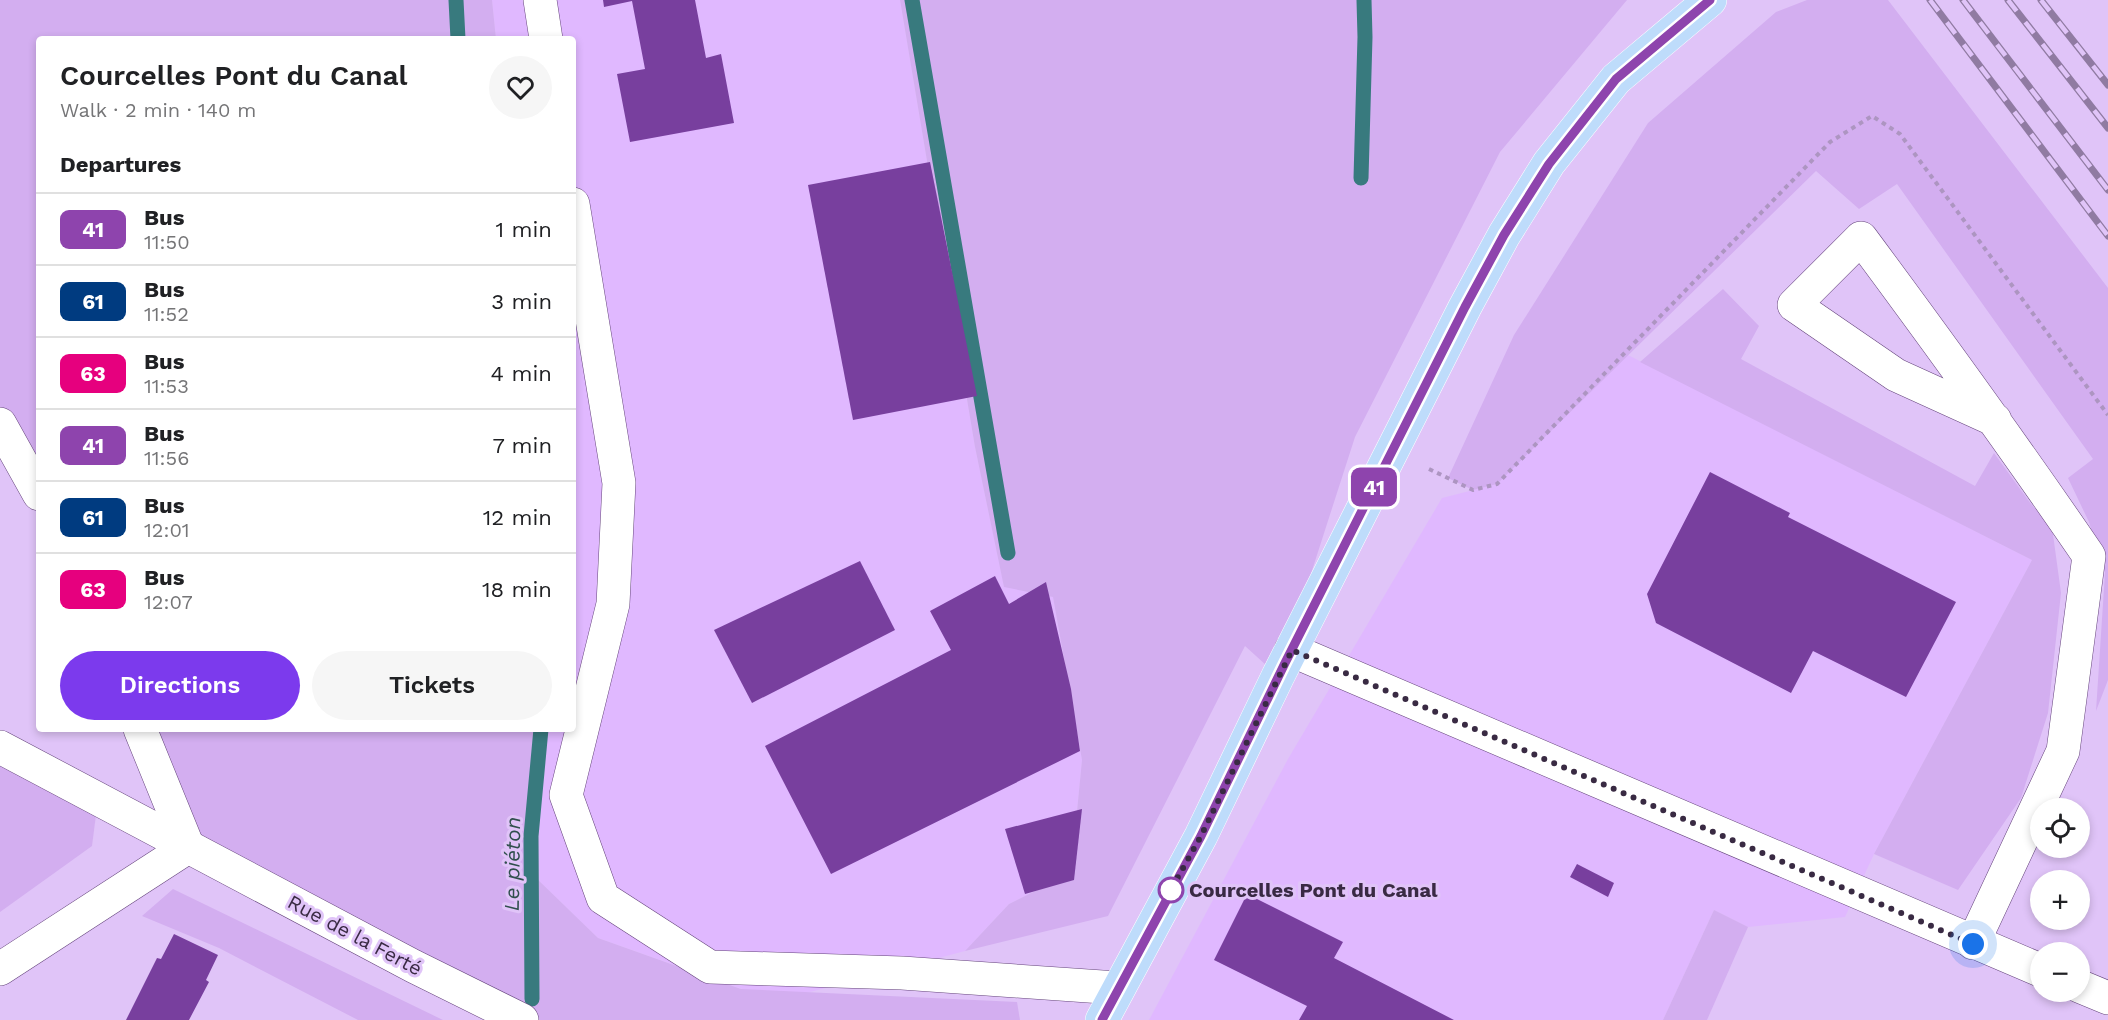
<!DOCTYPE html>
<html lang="en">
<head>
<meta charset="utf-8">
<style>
  :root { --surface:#fff; --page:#f6f6f6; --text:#202124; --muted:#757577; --line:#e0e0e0; --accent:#7c3aed }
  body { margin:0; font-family:"Work Sans",sans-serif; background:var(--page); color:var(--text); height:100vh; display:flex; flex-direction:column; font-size:22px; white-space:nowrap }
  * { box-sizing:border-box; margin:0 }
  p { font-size:20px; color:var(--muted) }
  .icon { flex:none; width:33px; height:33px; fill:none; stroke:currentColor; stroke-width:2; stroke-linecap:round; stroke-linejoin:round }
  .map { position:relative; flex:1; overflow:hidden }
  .drawer { position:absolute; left:36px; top:36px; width:540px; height:696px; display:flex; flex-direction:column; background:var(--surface); border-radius:6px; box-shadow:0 3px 9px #0003 }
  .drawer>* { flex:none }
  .badge { padding:0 12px; border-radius:9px; font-size:21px; line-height:39px }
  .fabs { position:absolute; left:2030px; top:798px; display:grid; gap:12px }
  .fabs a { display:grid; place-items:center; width:60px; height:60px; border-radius:50%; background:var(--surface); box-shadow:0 3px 9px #0003; font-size:30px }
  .you { position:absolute; width:30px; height:30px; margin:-15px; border:4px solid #fff; border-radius:50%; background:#1a73e8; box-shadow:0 0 0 9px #1a73e833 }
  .map>.badge { position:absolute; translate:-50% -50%; box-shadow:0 0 0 3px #fff }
  h2 { padding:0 24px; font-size:22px; line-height:54px }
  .round { display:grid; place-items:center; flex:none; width:63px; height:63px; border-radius:32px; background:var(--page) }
  .summary { display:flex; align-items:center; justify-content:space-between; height:102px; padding:0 24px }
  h1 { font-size:28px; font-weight:600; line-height:45px }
  .button { display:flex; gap:12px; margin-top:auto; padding:12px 24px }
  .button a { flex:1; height:69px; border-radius:36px; background:var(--accent); color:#fff; font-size:24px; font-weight:600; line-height:69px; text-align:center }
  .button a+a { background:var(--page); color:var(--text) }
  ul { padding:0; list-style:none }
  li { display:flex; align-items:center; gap:18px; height:72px; padding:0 24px; border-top:2px solid var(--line) }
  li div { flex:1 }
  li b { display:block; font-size:22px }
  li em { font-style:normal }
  li .badge { min-width:66px; font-weight:700; text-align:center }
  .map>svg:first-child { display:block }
  .built { fill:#e0b8ff }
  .green { fill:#d3aef0 }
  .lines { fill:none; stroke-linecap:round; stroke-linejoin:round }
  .stream { stroke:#387a7e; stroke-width:15 }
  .building { fill:#783f9e }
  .minor-casing { stroke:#65457c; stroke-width:34 }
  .major-casing { stroke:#fff; stroke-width:34 }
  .path { stroke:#ad95c1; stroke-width:4; stroke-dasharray:4.5 4.5; stroke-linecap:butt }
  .minor { stroke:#fff; stroke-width:33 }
  .major { stroke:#bedcfb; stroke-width:33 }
  .rail-casing { stroke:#907ba2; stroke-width:7 }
  .rail { stroke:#e0c4f8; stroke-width:4.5; stroke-dasharray:14; stroke-linecap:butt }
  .line-casing { stroke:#fff; stroke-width:14 }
  .line { stroke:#8e44ad; stroke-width:9 }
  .walk { stroke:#392a43; stroke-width:6; stroke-dasharray:0 10.8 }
  .stop-dot { fill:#fff; stroke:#8e44ad; stroke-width:3 }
  .labels { text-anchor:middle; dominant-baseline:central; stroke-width:6; stroke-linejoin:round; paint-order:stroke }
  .stop-label { font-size:20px; font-weight:bold; fill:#392a43; stroke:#e0c4f8; text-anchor:start }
  .street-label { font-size:20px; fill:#392a43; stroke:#e0c4f8 }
  .water-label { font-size:21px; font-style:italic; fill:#304f4d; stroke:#e0c4f8 }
</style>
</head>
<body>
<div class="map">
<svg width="2108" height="1020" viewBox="0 0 2108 1020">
  <rect width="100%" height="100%" fill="#e0c4f8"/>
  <!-- built -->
  <g class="built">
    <polygon points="492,0 900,0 975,447 1004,586 1053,597 1082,760 1071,873 1009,904 965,951 776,1001 598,938 532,874 524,768 541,729 573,729 573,39 496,39"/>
    <polygon points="1624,353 2032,560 1874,854 1845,917 1748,927 1714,910 1663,1020 1149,1020 1288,759 1442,498 1497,484"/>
  </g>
  <!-- green -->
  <g class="green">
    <polygon points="0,0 492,0 496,39 39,39 39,495 0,432"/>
    <polygon points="900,0 1627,0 1500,152 1355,437 1278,676 1245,646 1108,916 965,951 1009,904 1071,873 1082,760 1053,597 1004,587 975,447"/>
    <polygon points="1807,0 1888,0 2108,288 2108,680 2096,711 2105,573 2089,522 2068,478 2093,459 1897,184 1859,209 1816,171 1497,484 1473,490 1448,478 1514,335 1648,123 1776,12"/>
    <polygon points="1723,289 1759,326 1741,359 1975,486 1994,453 2031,504 2052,527 2061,593 2048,713 2021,798 1958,890 1874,854 2032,560 1640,362"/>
    <polygon points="150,729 544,729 539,741 532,874 598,938 741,989 1017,1002 1020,1020 522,1020 188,847"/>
    <polygon points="0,766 96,815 92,846 0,912"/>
    <polygon points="173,889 443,1020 358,1020 219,948 142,916"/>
    <polygon points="1714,910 1748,927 1707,1020 1663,1020"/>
  </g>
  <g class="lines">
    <!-- stream -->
    <g class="stream">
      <polyline points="456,0 458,39"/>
      <polyline points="912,0 1008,553"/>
      <polyline points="1361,178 1365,37 1364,0"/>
      <polyline points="532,999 531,836 541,729"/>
    </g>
  </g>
  <!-- building -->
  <g class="building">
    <polygon points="603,0 695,0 706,58 721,54 734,123 630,142 617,74 645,69 632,1 604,7"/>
    <polygon points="930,162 977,396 853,420 808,185"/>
    <polygon points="1710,472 1790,513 1788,517 1956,602 1906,697 1813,651 1791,693 1656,623 1647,594"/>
    <polygon points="860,561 895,630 752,703 714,630"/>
    <polygon points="995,576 1009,604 1046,582 1071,689 1080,751 831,874 765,746 951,650 930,611"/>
    <polygon points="1082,809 1074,880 1025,894 1005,829"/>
    <polygon points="1577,864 1614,883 1608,897 1570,877"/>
    <polygon points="1247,894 1343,942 1334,958 1454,1020 1299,1020 1307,1006 1214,960"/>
    <polygon points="174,934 218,955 206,980 209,982 189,1020 126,1020 157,958 161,959"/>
  </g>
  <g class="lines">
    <defs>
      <g id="minor">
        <polyline points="540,0 546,39"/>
        <polyline points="573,204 619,483 613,604 566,795 603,898 710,967 902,973 1117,988"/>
        <polyline points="0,424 39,494"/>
        <polyline points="1291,650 2040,970"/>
        <polyline points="140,729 188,847"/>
        <polyline points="0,747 413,966 522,1020"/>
        <path d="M1973 943 2063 751 2089 556C2015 448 1939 343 1861 238L1794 305 1896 375 1995 420"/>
        <polyline points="0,969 188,847"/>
        <polyline points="2079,986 2108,998"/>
      </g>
      <polyline id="major" points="1102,1020 1201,836 1278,676 1465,307 1504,235 1549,163 1616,79 1710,0"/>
    </defs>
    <!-- minor casing -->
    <use href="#minor" class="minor-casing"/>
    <!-- major casing -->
    <use href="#major" class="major-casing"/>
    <!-- path -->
    <polyline class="path" points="1429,469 1473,490 1497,484 1830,142 1872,116 1900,134 2108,415"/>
    <!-- minor -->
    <use href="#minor" class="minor"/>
    <!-- major -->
    <use href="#major" class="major"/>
    <defs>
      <g id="rail">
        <polyline points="1930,0 2108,236"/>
        <polyline points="1963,0 2108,190"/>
        <polyline points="2008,0 2108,128"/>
        <polyline points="2041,0 2108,85"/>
      </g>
    </defs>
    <!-- rail casing -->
    <use href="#rail" class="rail-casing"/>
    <!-- rail -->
    <use href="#rail" class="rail"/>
  </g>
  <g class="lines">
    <defs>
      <polyline id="line" points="1102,1020 1201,836 1285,663 1465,307 1504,235 1549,164 1616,79 1710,0"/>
    </defs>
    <!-- line casing -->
    <use href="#line" class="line-casing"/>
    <!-- line -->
    <use href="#line" class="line"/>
    <!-- walk -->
    <polyline class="walk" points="1171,890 1169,893 1201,836 1292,650 1973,944"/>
  </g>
  <!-- markers -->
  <circle class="stop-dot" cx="1171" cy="890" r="12"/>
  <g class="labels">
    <!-- stop labels -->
    <g class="stop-label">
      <text x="1189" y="890">Courcelles Pont du Canal</text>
    </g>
    <!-- street labels -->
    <g class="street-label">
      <text transform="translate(355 935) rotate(28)">Rue de la Ferté</text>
    </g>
    <!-- water labels -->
    <g class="water-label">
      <text transform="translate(512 864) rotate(-89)">Le piéton</text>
    </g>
  </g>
</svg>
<div class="fabs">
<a><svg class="icon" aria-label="locate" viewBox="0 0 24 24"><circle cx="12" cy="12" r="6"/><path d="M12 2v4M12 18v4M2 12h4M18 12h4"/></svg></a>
<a>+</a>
<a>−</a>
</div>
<div class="you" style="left:1973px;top:944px"></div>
<b class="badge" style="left:1374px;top:487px;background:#8e44ad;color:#fff">41</b>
<section class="drawer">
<div class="summary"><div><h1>Courcelles Pont du Canal</h1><p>Walk · 2 min · 140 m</p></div><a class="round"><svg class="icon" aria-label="heart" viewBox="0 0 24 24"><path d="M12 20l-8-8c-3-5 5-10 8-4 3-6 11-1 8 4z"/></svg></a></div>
<h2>Departures</h2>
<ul>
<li><span class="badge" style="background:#8e44ad;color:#fff">41</span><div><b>Bus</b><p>11:50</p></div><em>1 min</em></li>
<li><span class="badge" style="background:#003b80;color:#fff">61</span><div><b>Bus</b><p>11:52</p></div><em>3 min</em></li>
<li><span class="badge" style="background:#e6007e;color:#fff">63</span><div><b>Bus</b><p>11:53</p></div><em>4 min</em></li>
<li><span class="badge" style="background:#8e44ad;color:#fff">41</span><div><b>Bus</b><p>11:56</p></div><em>7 min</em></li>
<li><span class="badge" style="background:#003b80;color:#fff">61</span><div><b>Bus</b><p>12:01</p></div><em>12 min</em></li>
<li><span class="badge" style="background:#e6007e;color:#fff">63</span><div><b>Bus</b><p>12:07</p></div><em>18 min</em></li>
</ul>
<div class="button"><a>Directions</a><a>Tickets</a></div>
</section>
</div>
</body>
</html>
